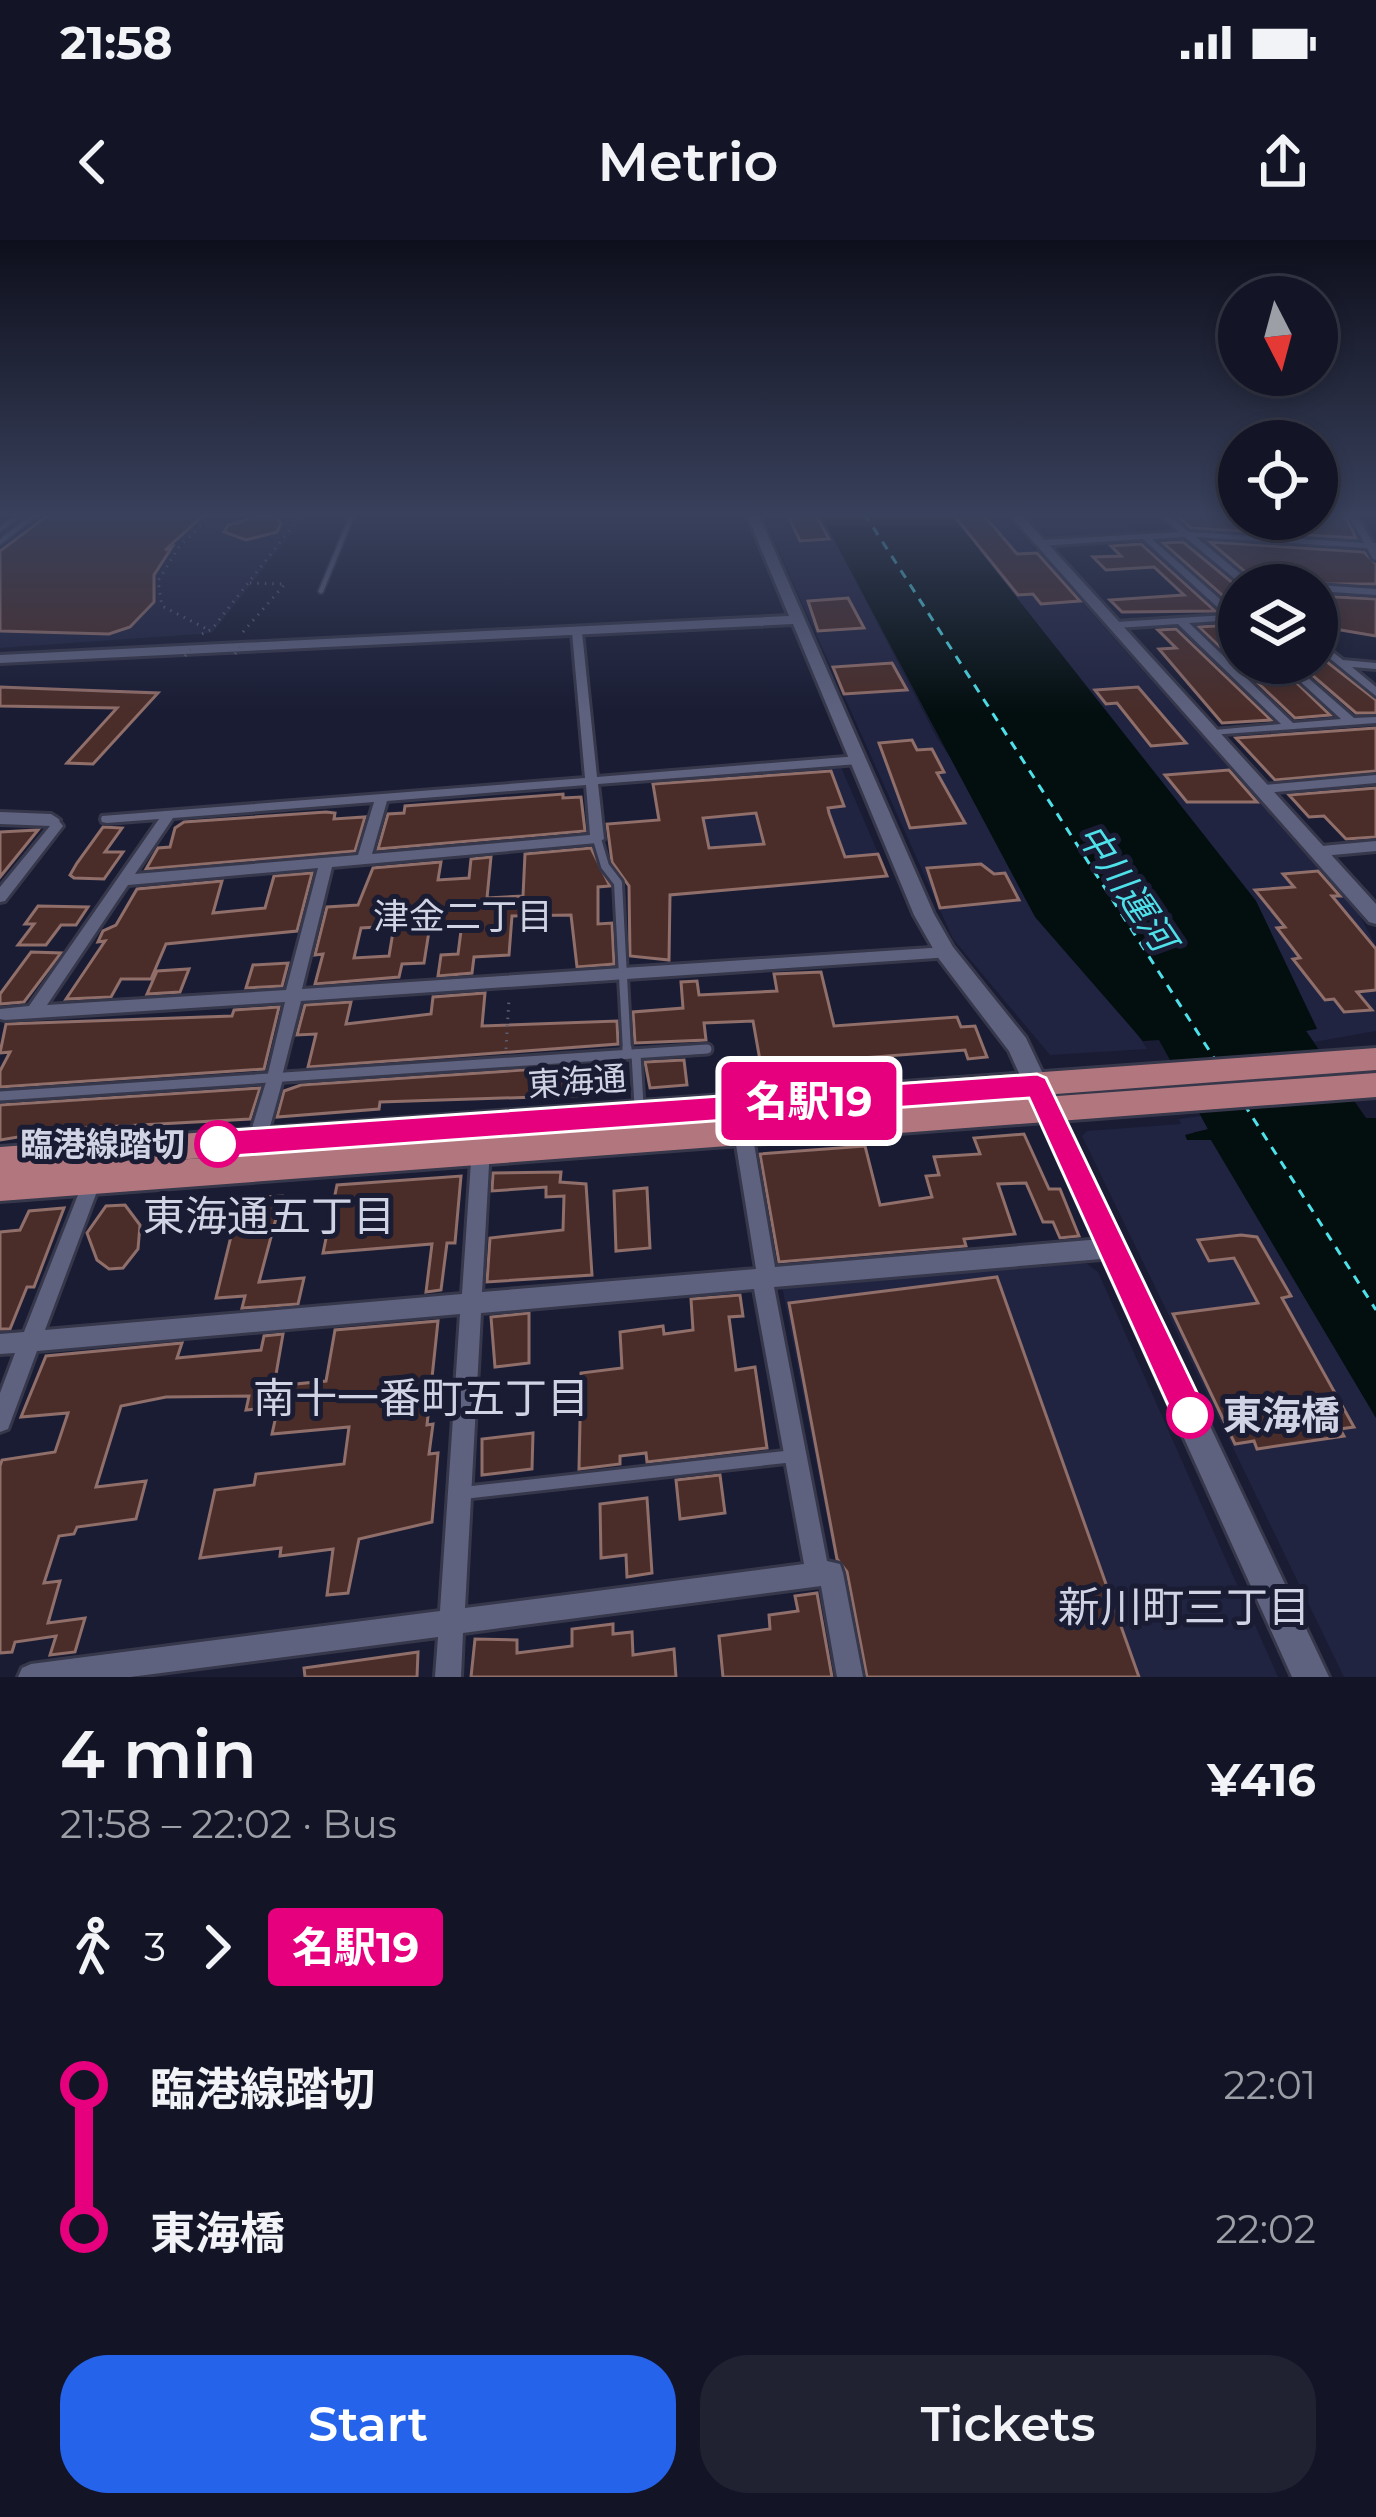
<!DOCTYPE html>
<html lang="en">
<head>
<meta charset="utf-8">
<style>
  :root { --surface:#131526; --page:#202232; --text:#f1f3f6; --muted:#9d9fa7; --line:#323443; --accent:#2563eb }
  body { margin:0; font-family:Montserrat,"Noto Sans JP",sans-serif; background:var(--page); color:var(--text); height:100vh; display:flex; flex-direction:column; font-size:45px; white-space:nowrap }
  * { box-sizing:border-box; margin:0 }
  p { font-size:39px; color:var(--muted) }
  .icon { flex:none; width:66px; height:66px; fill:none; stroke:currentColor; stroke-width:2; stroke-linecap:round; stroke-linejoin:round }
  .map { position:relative; height:1437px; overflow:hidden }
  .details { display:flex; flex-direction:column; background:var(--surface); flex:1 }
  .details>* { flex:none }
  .badge { padding:0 24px; border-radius:9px; font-size:42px; line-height:78px }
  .needle { width:78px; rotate:174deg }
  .tools { position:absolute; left:1218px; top:36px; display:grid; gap:24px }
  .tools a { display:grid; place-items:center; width:120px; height:120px; border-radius:50%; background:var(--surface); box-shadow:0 6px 18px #0003,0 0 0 3px var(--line); font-size:60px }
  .map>.badge { position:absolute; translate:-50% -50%; box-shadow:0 0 0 6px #fff }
  .legs { display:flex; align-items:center; gap:18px; height:132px; padding:0 60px; font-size:39px }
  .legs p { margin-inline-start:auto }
  .headline { display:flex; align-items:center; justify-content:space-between; height:204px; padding:0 60px }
  h1 { font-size:66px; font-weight:600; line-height:90px }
  .cta { display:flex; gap:24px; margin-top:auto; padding:24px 60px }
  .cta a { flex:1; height:138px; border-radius:48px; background:var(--accent); color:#fff; font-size:48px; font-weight:600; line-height:138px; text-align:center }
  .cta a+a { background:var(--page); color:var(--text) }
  ul { padding:0 60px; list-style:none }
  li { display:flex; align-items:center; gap:42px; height:144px; font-size:45px }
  li i { display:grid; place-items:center; width:18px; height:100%; margin:0 15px; background:currentColor }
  li i::after { content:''; width:30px; height:30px; margin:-15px; border:9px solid; border-radius:50%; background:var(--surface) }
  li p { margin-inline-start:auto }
  li:first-child i { background:linear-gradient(#0000 50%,currentColor 0) }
  li:last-child i { background:linear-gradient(currentColor 50%,#0000 0) }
  .status { display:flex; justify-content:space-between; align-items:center; height:84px; padding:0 60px; background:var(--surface); direction:ltr }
  .status svg { height:33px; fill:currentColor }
  header { display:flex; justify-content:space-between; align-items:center; height:156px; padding:0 60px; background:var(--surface); font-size:54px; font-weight:600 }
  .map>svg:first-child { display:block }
  .built { fill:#212441 }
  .water { fill:#030e0f }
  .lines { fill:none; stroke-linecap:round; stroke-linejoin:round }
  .ferry { stroke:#4fe1ea; stroke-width:3; stroke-dasharray:9 8; stroke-linecap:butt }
  .building { fill:#4a2d29; stroke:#906e69; stroke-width:3; fill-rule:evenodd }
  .lane-far3-casing { stroke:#36374a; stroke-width:8 }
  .lane-far2-casing { stroke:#36374a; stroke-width:14 }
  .lane-far1-casing { stroke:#36374a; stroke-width:15 }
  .lane-casing { stroke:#36374a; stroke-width:18 }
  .street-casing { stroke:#36374a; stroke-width:6 }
  .secondary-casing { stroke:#36374a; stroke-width:6 }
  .primary-casing { stroke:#36374a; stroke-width:6 }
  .path { stroke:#5a5d71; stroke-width:3; stroke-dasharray:1.5 6; stroke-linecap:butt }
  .lane-far3 { stroke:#5e627e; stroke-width:4.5 }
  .lane-far2 { stroke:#5e627e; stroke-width:8 }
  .lane-far1 { stroke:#5e627e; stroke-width:9 }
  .lane { stroke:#5e627e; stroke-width:12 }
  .street { fill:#5e627e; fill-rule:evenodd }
  .secondary { fill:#5e627e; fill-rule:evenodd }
  .primary { fill:#b2777e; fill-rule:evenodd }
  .path-bridge { stroke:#5a5d71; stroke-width:3; stroke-dasharray:1.5 6; stroke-linecap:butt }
  .line-1 { fill:#e6007e; stroke:#fff; stroke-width:3 }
  .stop-1-dot { fill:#fff; stroke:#e6007e; stroke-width:6 }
  .labels { text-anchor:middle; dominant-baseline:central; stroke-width:10; stroke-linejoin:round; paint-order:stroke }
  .street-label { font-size:33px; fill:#d0d3e3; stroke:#191c33 }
  .stop-label { font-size:33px; font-weight:bold; fill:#d0d3e3; stroke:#191c33; text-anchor:end }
  .water-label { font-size:36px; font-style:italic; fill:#4fe1ea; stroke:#191c33 }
  .neighbourhood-label { font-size:36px; fill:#d0d3e3; stroke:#191c33 }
  .near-stop-label { font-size:39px; font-weight:bold; fill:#d0d3e3; stroke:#191c33; text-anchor:start }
  .near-neighbourhood-label { font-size:42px; fill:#d0d3e3; stroke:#191c33 }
</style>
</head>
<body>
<div class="status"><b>21:58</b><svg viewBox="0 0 49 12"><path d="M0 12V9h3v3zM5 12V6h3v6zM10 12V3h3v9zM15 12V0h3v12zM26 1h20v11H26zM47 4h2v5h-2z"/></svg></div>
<header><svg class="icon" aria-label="back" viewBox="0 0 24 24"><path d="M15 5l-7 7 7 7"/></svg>Metrio<svg class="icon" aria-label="share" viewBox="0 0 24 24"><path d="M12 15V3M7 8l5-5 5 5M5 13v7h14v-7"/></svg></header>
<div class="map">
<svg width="1376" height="1437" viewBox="0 0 1376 1437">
  <rect width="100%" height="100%" fill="#191c33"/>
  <!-- built -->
  <g class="built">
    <polygon points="0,273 308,273 212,393 0,408"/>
    <polygon points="762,273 820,273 937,498 1147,809 1050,815 953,699"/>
    <polygon points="950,273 1002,273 1356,669 1376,706 1376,791 1314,802 1305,790 1317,788 1256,661"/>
    <polygon points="1024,273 1158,273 1166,279 1128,282 1141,294 1051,300"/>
    <polygon points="841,527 888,636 670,656 651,543"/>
    <polygon points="1201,876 1208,890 1193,892 1198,900 1211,900 1376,1178 1376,1437 1344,1437 1082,896 1087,891 1181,884 1179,879"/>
    <polygon points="1086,1023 1098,1032 1278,1437 858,1437 782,1046"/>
  </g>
  <!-- water -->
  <polygon class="water" points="820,273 950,273 1256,661 1317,789 1306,791 1366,878 1376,878 1376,1178 1211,900 1187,900 1185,895 1208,889 1159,800 1143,801 1035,677"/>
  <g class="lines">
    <!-- ferry -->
    <g class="ferry">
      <polyline points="864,273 1216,821"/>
      <polyline points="1244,864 1376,1070"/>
    </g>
  </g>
  <!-- building -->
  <g class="building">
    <polygon points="51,273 206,273 165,310 172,307 154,335 154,362 130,387 109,394 0,391 0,311"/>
    <polygon points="787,273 815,273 829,299 800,301"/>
    <polygon points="952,273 982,273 1017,314 1037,313 1080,361 1041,364 1033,354 1018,355"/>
    <polygon points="1239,273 1239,279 1322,279 1320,273 1344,273 1356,298 1191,288 1176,275"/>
    <polygon points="262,276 276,277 281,284 277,292 246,300 224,292 228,285"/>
    <polygon points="1183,302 1239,348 1239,370 1163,303"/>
    <polygon points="1210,302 1364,312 1376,324 1376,344 1310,344 1295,325 1287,331 1293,343 1250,336"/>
    <polygon points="1141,304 1215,371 1122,372 1110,360 1184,355 1154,327 1106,330 1093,317 1121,316 1111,306"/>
    <polygon points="1317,356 1376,359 1376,396 1317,386"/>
    <polygon points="848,358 864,388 818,391 808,361"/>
    <polygon points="1231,385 1239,388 1239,423 1276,423 1330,475 1295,478 1199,387"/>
    <polygon points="1176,389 1271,480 1222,483 1159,409 1176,408 1158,390"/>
    <polygon points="1317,414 1376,460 1376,473 1356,473 1298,423 1317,423"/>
    <polygon points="892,423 907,450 844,454 833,427"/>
    <polygon points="0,447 51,449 158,453 93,524 67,523 117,468 0,466"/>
    <polygon points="1138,447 1186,503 1151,506 1117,463 1106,464 1095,450"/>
    <polygon points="1376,488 1376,531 1275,540 1236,498"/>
    <polygon points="912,500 917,510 932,509 944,532 937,533 965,583 910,588 879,503"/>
    <polygon points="1229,530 1257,562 1187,562 1165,535"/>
    <path d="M831 531 844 566 828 568 829 573 845 617 878 614 887 636 670 655 669 720 630 716 629 646 612 622 607 584 659 580 653 544ZM756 573 764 604 709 608 703 578Z"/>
    <polygon points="1376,548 1376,597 1346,599 1324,576 1309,577 1289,555"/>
    <polygon points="563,554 563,558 581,557 585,591 378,609 388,574 404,573 405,566"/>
    <polygon points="326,572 335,573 334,579 365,577 355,611 146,629 158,608 170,607 175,588 184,582"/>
    <polygon points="103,587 122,588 105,612 123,612 104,639 74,638 70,635 77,623"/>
    <polygon points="38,590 0,637 0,592"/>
    <path d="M591 608 610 646 598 647V684L612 683 614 724 577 727 571 675 512 676 509 715 474 717 472 733 438 736 441 715 458 714 462 683 430 685 424 723 402 724 399 737 315 744 323 714 315 715 327 667 358 665 373 628 441 622 438 640 469 638 471 619 491 617 487 658 523 656 525 614ZM394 686 389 716 354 718 361 688Z"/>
    <polygon points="981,624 994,634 1005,633 1019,660 940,668 927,628"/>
    <polygon points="1318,631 1340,656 1332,656 1376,709 1376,750 1357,752 1372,770 1344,772 1334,759 1325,760 1293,719 1300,718 1277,688 1285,687 1255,650 1294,647 1283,634"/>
    <polygon points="312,633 297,691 166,704 151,739 121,739 111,757 66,759 105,701 98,702 103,691 116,685 137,649 222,641 213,673 265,668 274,636"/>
    <polygon points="38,666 88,667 76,685 61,685 46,705 18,705 34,684 25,684"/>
    <polygon points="31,712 61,713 24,762 0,764 0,754"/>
    <polygon points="288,723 282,746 246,748 253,725"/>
    <polygon points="189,729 180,752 147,754 157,731"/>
    <polygon points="821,732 834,786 957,777 961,787 975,786 987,817 968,819 965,810 860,818 863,830 826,838 825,831 802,833 800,823 761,826 753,781 704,783 706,800 635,803 633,772 683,768 681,742 697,741 699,755 777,751 774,734"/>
    <polygon points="485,753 482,786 617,781 618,804 308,827 316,794 297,795 305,765 351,762 346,784 431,774 433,757"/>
    <polygon points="279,767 264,829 0,847 0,831 10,812 0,813 6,784 232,776 234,770"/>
    <polygon points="684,820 687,845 650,848 645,822"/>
    <polygon points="597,825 598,855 380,862 379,869 277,877 284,851 301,845"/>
    <polygon points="260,848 250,879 67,889 0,900 0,865"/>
    <polygon points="1024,894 1049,949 1060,949 1079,996 1060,998 1053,982 1043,982 1026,943 998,944 1015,994 964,999 966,1006 779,1022 760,914 865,906 880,965 932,957 926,936 939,935 934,917 980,914 974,898"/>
    <polygon points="561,932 560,942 586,944 592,1035 487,1042 490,998 563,990 564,956 546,957 546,947 492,951 493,933"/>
    <polygon points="461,936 455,1003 447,1003 441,1050 426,1052 432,1004 323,1013 337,945"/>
    <polygon points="647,948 650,1008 616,1011 614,951"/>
    <polygon points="282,956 259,1042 304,1038 298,1064 242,1068 245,1056 216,1058 236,976 260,974 265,957"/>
    <polygon points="125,965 140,985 138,1009 123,1028 109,1029 97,1020 87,993 106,966"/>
    <polygon points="64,968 34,1047 27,1047 10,1089 0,1089 0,992 20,990 29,971"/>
    <polygon points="1241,995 1257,997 1291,1056 1282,1058 1354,1187 1340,1189 1344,1196 1257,1209 1254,1201 1235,1204 1173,1074 1258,1063 1234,1018 1209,1021 1198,1000"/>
    <polygon points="997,1037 1139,1437 867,1437 847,1332 837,1319 789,1063"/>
    <polygon points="740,1055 743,1076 729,1077 736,1130 755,1127 767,1208 647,1222 646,1213 620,1216 620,1224 579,1229 581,1133 622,1128 620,1092 663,1086 664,1094 693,1090 691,1059"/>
    <polygon points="529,1073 529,1123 495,1127 491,1077"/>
    <polygon points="438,1081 427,1185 433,1184 429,1214 438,1213 432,1282 359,1299 348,1353 327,1355 333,1309 280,1316 281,1308 200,1318 215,1250 254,1245 256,1234 344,1224 349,1187 272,1194 278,1167 246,1170 249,1156 166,1157 121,1166 96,1247 146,1241 136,1279 77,1287 74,1294 59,1296 44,1343 60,1341 48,1383 85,1378 75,1412 50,1415 56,1396 15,1402 12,1412 0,1413 0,1226 2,1220 55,1212 68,1173 21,1177 46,1116 182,1103 177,1118 261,1110 264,1096 283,1094 274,1146 326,1141 335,1090"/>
    <polygon points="533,1193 532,1229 482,1235 482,1199"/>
    <polygon points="720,1235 725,1273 680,1279 676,1240"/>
    <polygon points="647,1258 652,1333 627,1337 626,1315 601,1318 600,1264"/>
    <polygon points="817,1353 832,1437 723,1437 719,1396 770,1389 769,1375 798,1371 795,1356"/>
    <polygon points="613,1384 613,1394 632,1392 633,1415 674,1409 676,1437 471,1437 475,1399 517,1400 517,1413 572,1406 572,1389"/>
    <polygon points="418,1412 417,1437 305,1437 304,1428"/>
  </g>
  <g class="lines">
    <defs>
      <g id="lane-far3">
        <polyline points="0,289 13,280"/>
        <polyline points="0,302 37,273"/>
        <polyline points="1294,332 1303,345"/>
        <polyline points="321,351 353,273"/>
      </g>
      <g id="lane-far2">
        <polyline points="597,599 605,626 618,643 627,811"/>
        <polyline points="679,811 707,809"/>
      </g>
      <g id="lane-far1">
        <polyline points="627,808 627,814"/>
        <polyline points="636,814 639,866"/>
        <polyline points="0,856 707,809"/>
      </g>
      <polyline id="lane" points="463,1253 794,1216"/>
      <g id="street">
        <polygon points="1158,273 1167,273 1189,292 1364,303 1348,273 1356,273 1373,303 1376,303 1376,320 1373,319 1367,308 1196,297 1248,340 1279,342 1284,345 1242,345 1185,297 1152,299 1239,376 1239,384 1232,380 1189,383 1293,483 1341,479 1280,423 1291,423 1354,478 1376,477 1376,483 1210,495 1210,491 1214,490 1281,484 1178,384 1116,388 1111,385 1116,382 1226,375 1143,299 1041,306 1037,303 1041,300 1179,292"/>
        <polygon points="1317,345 1376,349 1376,355 1317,351"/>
        <path d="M577 389 582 392 597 537 858 516 864 520 858 524 598 544 604 599 597 603 332 627 302 749 946 707 953 713 951 717 301 761 282 836 283 839 266 901 263 907 257 909 251 907 248 901 266 842 285 762 5 780 0 779V769L29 766 159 579 107 583 102 582 101 579 102 576 585 538 572 392ZM586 545 590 595 372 614 387 561ZM374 562 358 615 135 634 173 578ZM318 628 286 750 47 765 128 645Z"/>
        <polygon points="1317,400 1343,420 1376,423 1376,429 1352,427 1376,447 1376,456 1317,408"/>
        <polygon points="1376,535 1376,543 1265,553 1259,549 1265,545"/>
        <polygon points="51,576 56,577 63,586 5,661 0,662 0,647 50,586 45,580"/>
        <polygon points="1376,601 1376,611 1322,616 1315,611 1322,606"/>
        <path d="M743 884 749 886 752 892 775 1027 1113 998 1120 1001 1123 1008 1120 1015 1113 1018 774 1047 827 1321 840 1324 843 1333 863 1437H837L821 1346 463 1393 461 1437H435L438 1397 130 1437H18L22 1428 31 1424 440 1371 460 1074 37 1111 8 1189 0 1192V1153L15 1113 0 1114V1094L24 1092 87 932 93 929 99 932 102 938 45 1090 462 1054 472 907 475 901 481 899 487 901 490 907 482 1052 756 1029 734 892 737 886ZM754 1049 804 1324 465 1368 481 1073Z"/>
      </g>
      <g id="secondary">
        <polygon points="746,273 758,273 934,674 953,707 1026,798 1329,1437 1292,1437 1009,811 939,719 914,675 793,384 0,423 0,415 789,376"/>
        <polygon points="1008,273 1020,273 1376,664 1376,684 1369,682"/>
        <polygon points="0,572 51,574 60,580 51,586 0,584"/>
      </g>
      <polygon id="primary" points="1376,808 1376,830 108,925 1376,833 1376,857 0,961 0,907"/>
    </defs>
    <!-- lane-far3 casing -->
    <use href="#lane-far3" class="lane-far3-casing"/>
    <!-- lane-far2 casing -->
    <use href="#lane-far2" class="lane-far2-casing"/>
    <!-- lane-far1 casing -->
    <use href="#lane-far1" class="lane-far1-casing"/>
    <!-- lane casing -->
    <use href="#lane" class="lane-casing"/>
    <!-- street casing -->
    <use href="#street" class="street-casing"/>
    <!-- secondary casing -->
    <use href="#secondary" class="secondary-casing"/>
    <!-- primary casing -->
    <use href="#primary" class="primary-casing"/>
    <!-- path -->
    <g class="path">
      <polyline points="205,388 162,366 158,341 179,307 214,273"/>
      <polyline points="243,392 285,344 250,343"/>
      <polyline points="202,394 212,389 303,273"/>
      <polyline points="506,809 509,759"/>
    </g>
    <!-- lane-far3 -->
    <use href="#lane-far3" class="lane-far3"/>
    <!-- lane-far2 -->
    <use href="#lane-far2" class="lane-far2"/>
    <!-- lane-far1 -->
    <use href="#lane-far1" class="lane-far1"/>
    <!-- lane -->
    <use href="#lane" class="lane"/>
    <!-- street -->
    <use href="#street" class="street"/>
    <!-- secondary -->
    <use href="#secondary" class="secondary"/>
    <!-- primary -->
    <use href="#primary" class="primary"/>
    <!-- path-bridge -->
    <g class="path-bridge">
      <polyline points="235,414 244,402"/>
      <polyline points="185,416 194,405"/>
    </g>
  </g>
  <!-- sky -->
  <linearGradient id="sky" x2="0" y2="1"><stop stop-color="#0e0f1c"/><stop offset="0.58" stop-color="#38405b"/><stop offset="1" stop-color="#38405b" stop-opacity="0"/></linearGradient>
  <rect width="1376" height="474" fill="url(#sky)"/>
  <!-- line-1 -->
  <polygon class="line-1" points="1037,834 1046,838 1202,1163 1207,1175 1202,1187 1190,1192 1178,1187 1029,858 218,917 205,904 218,891"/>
  <!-- markers -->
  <g class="stop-1-dot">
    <circle cx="218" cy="904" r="21"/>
    <circle cx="1190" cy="1175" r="21"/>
  </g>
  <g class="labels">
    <!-- street labels -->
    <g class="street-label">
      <text transform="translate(577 841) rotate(-4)">東海通</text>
    </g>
    <!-- stop labels -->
    <g class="stop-label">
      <text x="185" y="904">臨港線踏切</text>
    </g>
    <!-- water labels -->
    <g class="water-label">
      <text transform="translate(1127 647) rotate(56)">中川運河</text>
    </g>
    <!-- neighbourhood labels -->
    <g class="neighbourhood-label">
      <text x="463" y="676">津金二丁目</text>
    </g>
    <!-- near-stop labels -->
    <g class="near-stop-label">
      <text x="1223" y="1175">東海橋</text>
    </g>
    <!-- near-neighbourhood labels -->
    <g class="near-neighbourhood-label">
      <text x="269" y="976">東海通五丁目</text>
      <text x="421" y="1158">南十一番町五丁目</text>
      <text x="1184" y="1367">新川町三丁目</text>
    </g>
  </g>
</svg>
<div class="tools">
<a><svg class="needle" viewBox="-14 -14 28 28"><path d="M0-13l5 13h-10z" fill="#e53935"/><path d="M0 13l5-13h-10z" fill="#9d9fa7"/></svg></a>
<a><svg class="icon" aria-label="locate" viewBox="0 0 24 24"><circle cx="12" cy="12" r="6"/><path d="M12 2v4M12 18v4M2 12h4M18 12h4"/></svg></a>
<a><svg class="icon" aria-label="layers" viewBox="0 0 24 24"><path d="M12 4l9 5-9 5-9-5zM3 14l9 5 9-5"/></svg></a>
</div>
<b class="badge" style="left:809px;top:861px;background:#e6007e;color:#fff">名駅19</b>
</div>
<section class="details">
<div class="headline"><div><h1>4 min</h1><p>21:58 – 22:02 · Bus</p></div><b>¥416</b></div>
<div class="legs"><svg class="icon" aria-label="walk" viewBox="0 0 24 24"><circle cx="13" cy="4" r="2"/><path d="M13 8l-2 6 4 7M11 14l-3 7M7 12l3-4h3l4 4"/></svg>3<svg class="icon" aria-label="forward" viewBox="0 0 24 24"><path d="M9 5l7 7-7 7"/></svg><b class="badge" style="background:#e6007e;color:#fff">名駅19</b></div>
<ul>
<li><i style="color:#e6007e"></i><b>臨港線踏切</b><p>22:01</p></li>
<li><i style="color:#e6007e"></i><b>東海橋</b><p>22:02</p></li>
</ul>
<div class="cta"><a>Start</a><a>Tickets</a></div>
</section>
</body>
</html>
